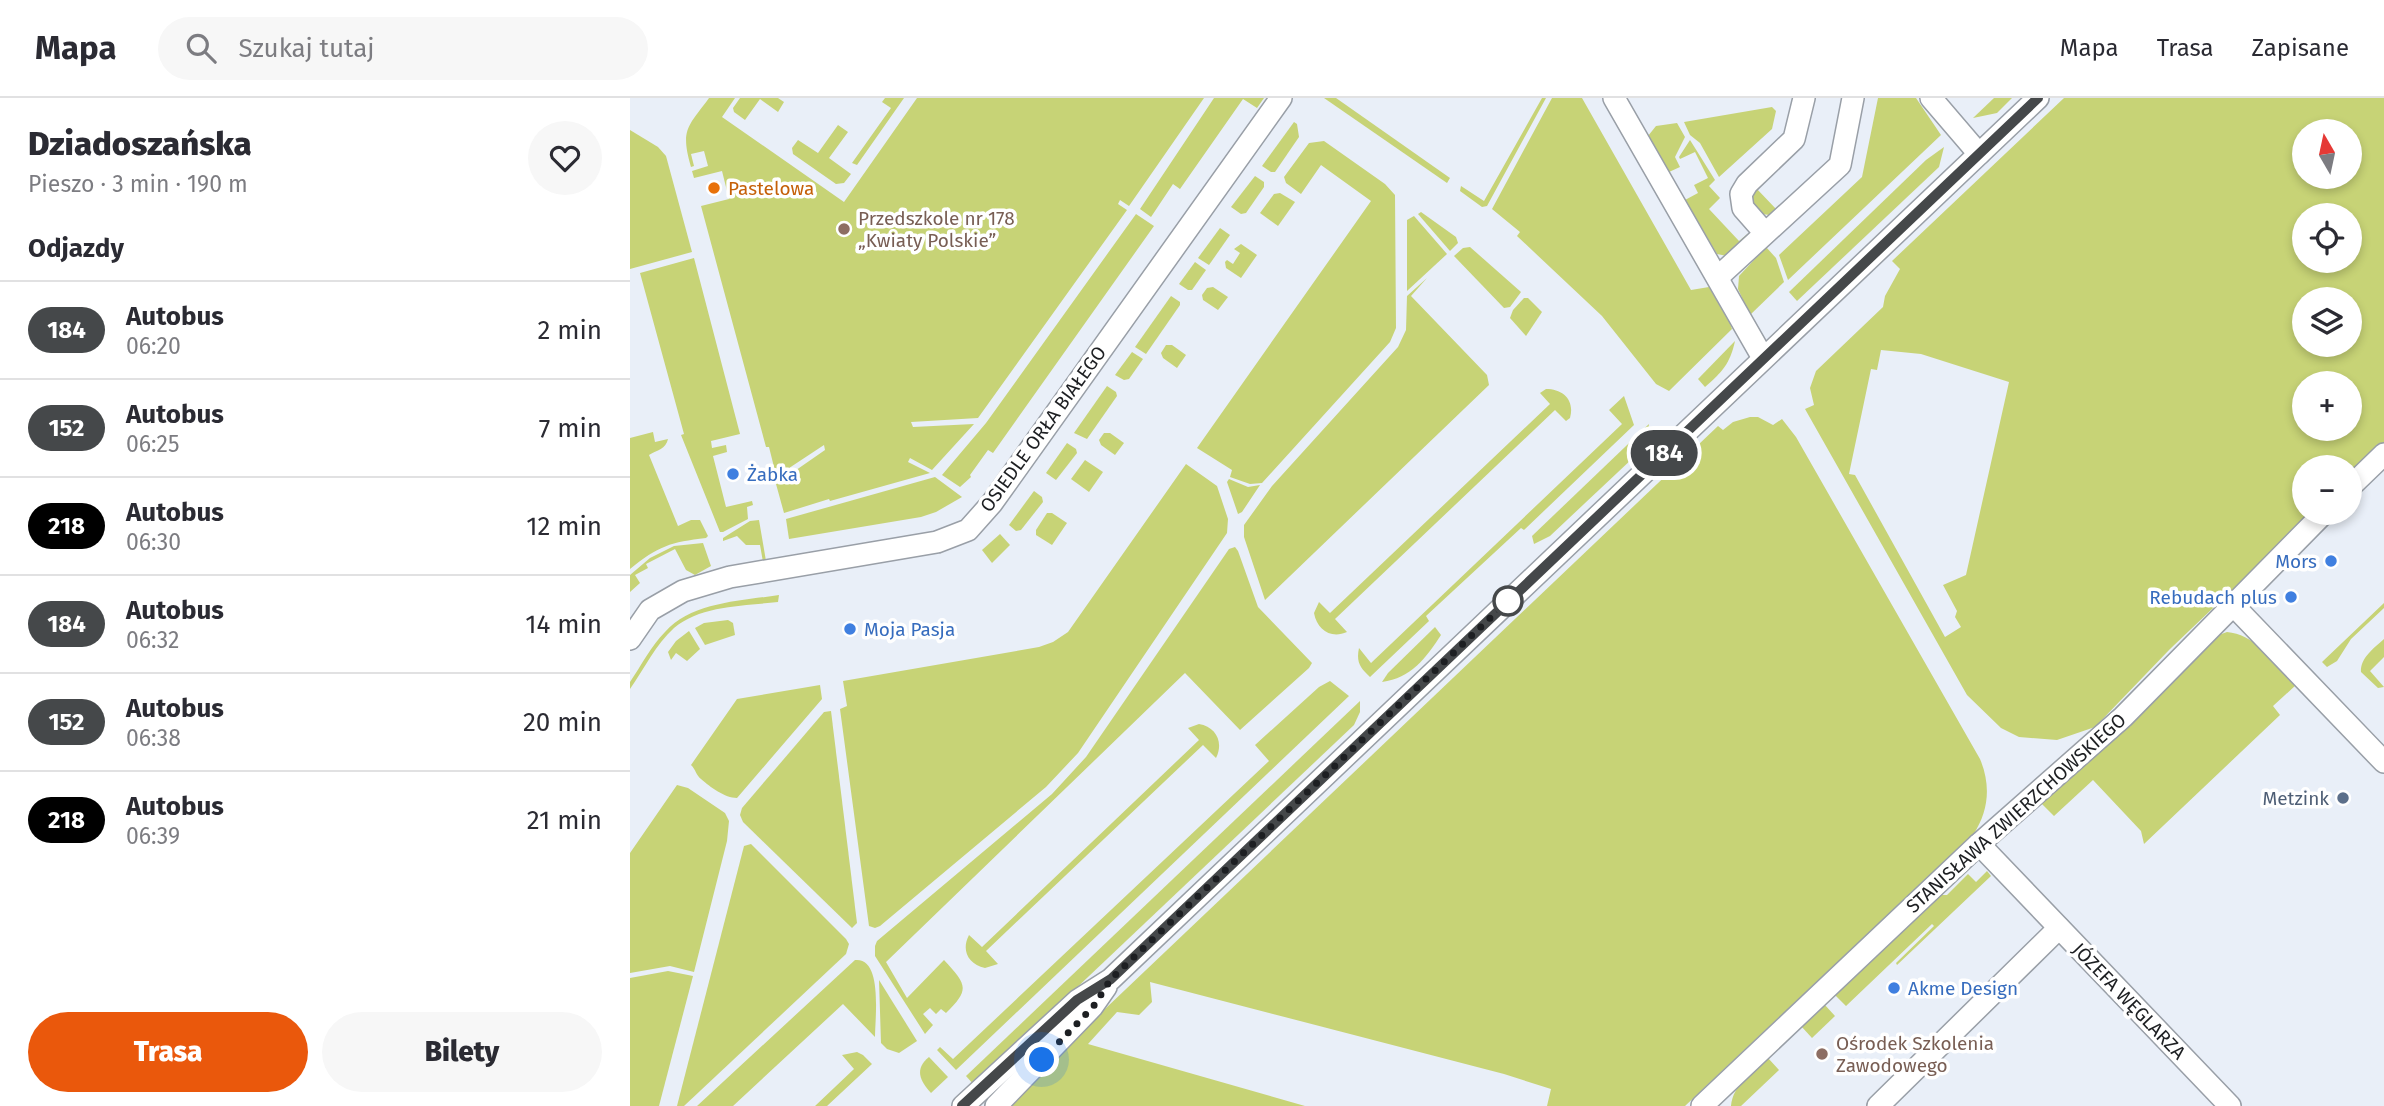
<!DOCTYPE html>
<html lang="pl">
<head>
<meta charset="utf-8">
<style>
  :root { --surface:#fff; --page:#f7f7f7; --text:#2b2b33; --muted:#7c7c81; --line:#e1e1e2; --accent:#ea580c }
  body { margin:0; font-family:"Fira Sans",sans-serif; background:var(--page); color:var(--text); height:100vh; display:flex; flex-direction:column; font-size:26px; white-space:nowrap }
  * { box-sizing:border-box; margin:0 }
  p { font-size:23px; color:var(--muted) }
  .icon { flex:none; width:38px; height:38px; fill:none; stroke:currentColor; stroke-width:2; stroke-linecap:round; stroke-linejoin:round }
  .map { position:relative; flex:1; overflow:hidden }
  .panel { display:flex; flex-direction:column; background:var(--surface); width:630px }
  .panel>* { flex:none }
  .badge { padding:0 14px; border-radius:23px; font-size:24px; line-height:46px }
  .needle { width:46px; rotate:351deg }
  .tools { position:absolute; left:1662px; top:21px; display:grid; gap:14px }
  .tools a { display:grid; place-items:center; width:70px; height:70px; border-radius:50%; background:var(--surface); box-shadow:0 4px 10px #0003; font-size:35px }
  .you { position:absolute; width:35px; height:35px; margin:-18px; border:5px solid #fff; border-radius:50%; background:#1a73e8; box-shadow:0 0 0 10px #1a73e833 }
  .map>.badge { position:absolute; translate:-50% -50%; box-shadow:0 0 0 4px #fff }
  h2 { padding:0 28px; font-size:26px; line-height:63px }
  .round { display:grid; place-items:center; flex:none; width:74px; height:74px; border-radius:37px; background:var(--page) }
  .overview { display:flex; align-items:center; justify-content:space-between; height:119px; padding:0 28px }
  h1 { font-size:33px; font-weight:800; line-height:52px }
  .action { display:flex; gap:14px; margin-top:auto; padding:14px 28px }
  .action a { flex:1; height:80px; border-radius:42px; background:var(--accent); color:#fff; font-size:28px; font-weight:800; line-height:80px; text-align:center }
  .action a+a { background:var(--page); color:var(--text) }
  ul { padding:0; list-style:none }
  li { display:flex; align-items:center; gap:21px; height:98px; padding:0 28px; border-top:2px solid var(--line) }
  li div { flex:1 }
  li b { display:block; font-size:26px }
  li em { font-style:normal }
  li .badge { min-width:77px; font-weight:700; text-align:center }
  header { display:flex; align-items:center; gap:42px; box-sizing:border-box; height:98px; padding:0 35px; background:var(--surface); border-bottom:2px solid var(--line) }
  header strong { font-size:33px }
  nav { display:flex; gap:38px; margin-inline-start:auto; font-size:24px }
  .search { width:490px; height:63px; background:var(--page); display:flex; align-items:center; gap:18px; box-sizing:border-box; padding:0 24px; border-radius:38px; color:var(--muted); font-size:26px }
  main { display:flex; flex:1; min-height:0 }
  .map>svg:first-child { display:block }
  .green { fill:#c7d376; fill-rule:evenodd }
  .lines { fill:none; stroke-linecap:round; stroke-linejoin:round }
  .street-casing { stroke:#999fa7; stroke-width:24 }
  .street { stroke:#fff; stroke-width:21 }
  .line-casing { stroke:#fff; stroke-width:16 }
  .line { stroke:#45484a; stroke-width:10 }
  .walk { stroke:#1d1f22; stroke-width:7; stroke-dasharray:0 12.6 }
  .food-dot { fill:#e8710a; stroke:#fff; stroke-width:2.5 }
  .education-dot { fill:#8d6e63; stroke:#fff; stroke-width:2.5 }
  .shop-dot { fill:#3f7fe0; stroke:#fff; stroke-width:2.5 }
  .stop-dot { fill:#fff; stroke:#45484a; stroke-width:3.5 }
  .service-dot { fill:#5c6f8a; stroke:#fff; stroke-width:2.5 }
  .labels { text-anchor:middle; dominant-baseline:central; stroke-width:7; stroke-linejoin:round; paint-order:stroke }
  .food-label { font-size:19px; fill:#c56008; stroke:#fff; text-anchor:start }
  .education-label { font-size:19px; fill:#785e54; stroke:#fff; text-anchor:start }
  .street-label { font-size:19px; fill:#1d1f22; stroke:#fff }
  .shop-label { font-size:19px; fill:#366cbe; stroke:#fff; text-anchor:start }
  .service-label { font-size:19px; fill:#4e5e75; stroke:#fff; text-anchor:end }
</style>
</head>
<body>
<header>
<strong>Mapa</strong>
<div class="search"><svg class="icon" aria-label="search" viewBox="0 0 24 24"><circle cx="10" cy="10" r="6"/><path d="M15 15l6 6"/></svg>Szukaj tutaj</div>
<nav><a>Mapa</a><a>Trasa</a><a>Zapisane</a></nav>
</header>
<main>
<section class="panel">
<div class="overview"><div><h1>Dziadoszańska</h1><p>Pieszo · 3 min · 190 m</p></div><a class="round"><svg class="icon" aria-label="heart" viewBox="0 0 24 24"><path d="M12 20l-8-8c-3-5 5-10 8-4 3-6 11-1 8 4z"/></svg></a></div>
<h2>Odjazdy</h2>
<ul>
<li><span class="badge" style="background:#45484a;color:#fff">184</span><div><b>Autobus</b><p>06:20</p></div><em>2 min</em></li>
<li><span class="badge" style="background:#45484a;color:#fff">152</span><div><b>Autobus</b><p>06:25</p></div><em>7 min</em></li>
<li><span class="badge" style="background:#000;color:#fff">218</span><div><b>Autobus</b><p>06:30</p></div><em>12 min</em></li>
<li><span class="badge" style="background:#45484a;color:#fff">184</span><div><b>Autobus</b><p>06:32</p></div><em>14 min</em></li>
<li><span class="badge" style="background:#45484a;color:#fff">152</span><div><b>Autobus</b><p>06:38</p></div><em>20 min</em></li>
<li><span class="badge" style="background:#000;color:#fff">218</span><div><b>Autobus</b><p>06:39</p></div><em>21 min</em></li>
</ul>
<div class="action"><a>Trasa</a><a>Bilety</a></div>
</section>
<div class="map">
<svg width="1754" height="1008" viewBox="0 0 1754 1008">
  <rect width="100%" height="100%" fill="#e9eff8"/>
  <!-- green -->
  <g class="green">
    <path d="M79 0H105L92 19 214 104 287 0H574L499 108 490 102 488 106 497 112 348 320 281 324 283 329 344 326 302 372 280 360 278 364 300 375 200 403 199 401 154 415 146 386 195 352 194 347 144 380 142 370 144 369 139 349H136L71 108 99 101 92 73 64 80 62 73 78 68 74 53 61 56 64 68 61 69C50 31 58 29 79 0Z"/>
    <polygon points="110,0 148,0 154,4 148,14 130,1 115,22 104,14 103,10"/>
    <polygon points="255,0 274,0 227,67 222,65 261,10 252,4"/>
    <polygon points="584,0 634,0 627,10 613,1 550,91 543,86 521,119 510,111"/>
    <polygon points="694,0 706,0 820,80 817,85"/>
    <polygon points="912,0 916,0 857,108 852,109 830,93 831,88 854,103"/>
    <polygon points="922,0 952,0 1061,192 1079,189 1100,225 1102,231 1039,293 1026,286 972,218 887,138 890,134 862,111"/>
    <polygon points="1248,0 1286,0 1311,37 1158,182 1149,157 1232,79"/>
    <polygon points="1364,0 1382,0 1367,15 1343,20"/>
    <path d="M1434 0H1754V346L1720 378V369H1675V415H1683L1540 551 1465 629 1427 642 1389 639 1371 630 1337 597 1175 311 1184 307 1180 290 1186 273 1253 209 1255 198 1270 171 1262 163ZM1675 33H1720V79H1675ZM1675 117H1720V163H1675ZM1675 201H1720V247H1675ZM1251 252 1291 256 1379 284 1336 477 1313 487 1327 513 1325 519 1331 529 1315 539 1225 377 1219 376 1241 271 1247 272ZM1675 285H1720V331H1675Z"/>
    <polygon points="1142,9 1146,13 1142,31 1089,79 1070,45 1060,37 1054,24"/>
    <polygon points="664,24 667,26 669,39 645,74 641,74 632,68"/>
    <polygon points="1047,25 1055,39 1045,59 1050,69 1039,74 1018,38 1026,28"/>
    <polygon points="208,27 218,34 199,60 221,76 214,85 206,86 163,56 162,50 168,42 188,55"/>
    <polygon points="0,32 28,49 36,58 62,154 0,171"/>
    <polygon points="1060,42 1085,82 1079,88 1090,100 1079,111 1109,143 1121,133 1123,135 1097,158 1087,156 1055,102 1068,95 1064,87 1078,80 1065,54 1050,61 1049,59"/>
    <polygon points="694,43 755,86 765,97 766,230 760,244 632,385 620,386 600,379 602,372 567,350 741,103 691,67 671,96 656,85 654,79 679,45"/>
    <polygon points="1314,49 1309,69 1167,203 1159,194 1296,62"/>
    <polygon points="625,78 634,84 634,89 616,115 611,116 601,109"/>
    <path d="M1126 90 1147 112 1140 117 1131 116C1123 107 1117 101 1126 90Z"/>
    <polygon points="650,95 665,104 648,128 630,115 644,96"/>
    <polygon points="791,114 826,139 828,145 820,153 788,116"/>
    <polygon points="506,116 524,128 363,355 358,352 340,377 341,379 330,389 312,377 356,325"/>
    <polygon points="784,118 817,156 777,193 777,122"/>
    <polygon points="590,130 600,137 579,167 568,160"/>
    <polygon points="611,146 627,157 611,180 596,170 595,164 597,162 603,166 610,155 604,151"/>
    <polygon points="840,149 891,194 880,209 874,210 824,158 833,150"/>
    <polygon points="1136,149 1146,160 1154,184 1120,217 1108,191 1109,178"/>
    <polygon points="64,160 110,336 81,343 82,350 96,347 97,354 83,358 96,409 122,403 123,407 117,409 118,421 93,434 90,434 51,337 54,336 10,175"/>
    <polygon points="565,164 576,172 562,192 558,192 549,186"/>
    <polygon points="797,180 781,198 857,277 859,287 635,502 614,439 614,427 642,388 768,249 776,232 777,198"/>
    <polygon points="583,189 598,199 588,212 573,202 572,197 577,190"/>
    <polygon points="541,198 550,204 550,207 516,256 505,249"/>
    <polygon points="894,200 898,200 912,214 896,238 880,220 883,212"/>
    <path d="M1105 243C1100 266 1092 274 1075 289L1068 281Z"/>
    <polygon points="536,247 542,247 556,257 547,270 533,260 531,255"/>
    <polygon points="502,254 513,261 499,281 494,282 485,277"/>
    <polygon points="477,288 486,294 487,298 457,341 444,335"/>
    <path d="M916 291C933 291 945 302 940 320L936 323 925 312 705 521 717 534C701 541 687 532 684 515L689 504 700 515 920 306 910 295Z"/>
    <path d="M994 298 1004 327 894 432 891 430 796 518 799 523 740 579C730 570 726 564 729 550L741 565 992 326 979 312Z"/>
    <path d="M1120 319H1128L1143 327 1152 321 1166 339 1350 661C1361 687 1359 713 1343 737L1055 1008H917L921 991 874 976 520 884 522 904 509 917 487 914 458 946 675 1008H373L1088 328 1093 332 1103 324Z"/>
    <polygon points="1019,326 1017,341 1004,359 920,438 904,446 902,438"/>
    <path d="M23 334 25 344 38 341C36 351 27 352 19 357L48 428 61 422H70L78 438 76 440C41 444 28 448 0 471V340Z"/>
    <polygon points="474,335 480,335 494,345 485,357 471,347 469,342"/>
    <polygon points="437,345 446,351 447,355 426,382 416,375"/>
    <polygon points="455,362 473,374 459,394 441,381"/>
    <polygon points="556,366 587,388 598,421 597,435 448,655 416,689 250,828 245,830 239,828 210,611 217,608 213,583 409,549 423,544 438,534"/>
    <polygon points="305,379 332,399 306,414 291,419 159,441 156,421"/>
    <polygon points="599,381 618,389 630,387 612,414 608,416 597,384"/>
    <polygon points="404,393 412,399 413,404 391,432 386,433 379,427"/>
    <polygon points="417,415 422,415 437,425 422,447 406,437 406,432"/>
    <polygon points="129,422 136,463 133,464 130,447 116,447 107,438 93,443 93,440 120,423"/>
    <polygon points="370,436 380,447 362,465 352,452"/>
    <polygon points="73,445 81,468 65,477 56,472 45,451 16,466 18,470 5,477 10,485 0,494 0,477 20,460 44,448"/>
    <path d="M605 449 608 453 628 509 682 565 679 570 610 632 555 575 256 864 277 900 314 862C336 886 341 891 316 915L311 911 306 916 300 910 293 916 303 927 295 936 245 858V848L247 843 422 696 456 659 599 451Z"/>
    <path d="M149 497 148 504C115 508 71 507 44 530 26 546 14 571 0 591V584C11 568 21 548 35 534 62 504 111 503 149 497Z"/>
    <polygon points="1754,505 1754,510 1721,541 1707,563 1697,569 1692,564"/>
    <polygon points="98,522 103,525 105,537 75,547 65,530 74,525"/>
    <path d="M805 529 811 537C796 560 781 580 752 584L758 575Z"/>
    <polygon points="59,533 70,551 57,563 46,555 41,562 38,554 46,543"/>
    <path d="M1597 534C1627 537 1646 566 1666 587L1643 608 1650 617 1514 746 1511 733 1463 682 1424 718 1409 703 1586 538Z"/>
    <path d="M1754 541V559L1740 573 1754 589 1748 590 1731 574C1730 560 1744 550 1754 541Z"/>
    <polygon points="700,583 719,598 326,972 307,952 310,949 323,961 639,663 625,647 689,589"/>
    <path d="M190 587 192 601 107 700C95 700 80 689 71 681 66 677 66 672 61 667L107 601Z"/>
    <polygon points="730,603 730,614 724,627 344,987 336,978"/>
    <polygon points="201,613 227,825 222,830 113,724 110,717 112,710 194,614"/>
    <path d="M569 626C586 629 594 644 586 660L573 647 356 853 368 866 355 870C338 866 331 852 339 837L352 849 569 642 558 630Z"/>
    <polygon points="47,687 58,690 95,715 99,723 97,743 64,874 40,868 0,875 0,755"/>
    <polygon points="121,746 216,841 219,846 216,856 54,1008 47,1008 114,748"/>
    <polygon points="1357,773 1361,778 1267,867 1266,865 1304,828 1302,826 1216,908 1204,896 1311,797 1317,797 1338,776 1346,784"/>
    <path d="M225 862C253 859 245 920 245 939L213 906 103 1008H67Z"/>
    <polygon points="38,873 63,878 29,1008 0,1008 0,880"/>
    <polygon points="249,882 287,943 269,955 257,951 251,945"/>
    <polygon points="1194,906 1205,918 1182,940 1171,928"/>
    <polygon points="227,954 233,957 242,966 197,1008 185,1008 224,971 212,957"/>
    <path d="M299 959 318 979 301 995C290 983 284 971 299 959Z"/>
    <path d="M1138 960 1149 972 1111 1008H1101C1103 986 1123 974 1138 960Z"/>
  </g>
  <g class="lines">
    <defs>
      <g id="street">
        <polyline points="984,0 1133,260"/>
        <polyline points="1301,0 1349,56"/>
        <polyline points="1135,135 1113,110 1111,96 1117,86 1164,41 1174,0"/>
        <polyline points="1088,179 1210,67 1223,0"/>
        <polyline points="1720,389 1754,356"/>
        <polyline points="1602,506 1754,664"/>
        <polyline points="0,541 20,512 53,493 100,479 307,444 338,432 362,405 651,0"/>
        <polyline points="1349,746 1600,1008"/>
        <polyline points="333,1008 448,902 481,881 1408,0"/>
        <polyline points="366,1008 462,909 476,889"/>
        <polyline points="1072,1008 1349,746 1493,619 1694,415"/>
        <polyline points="1248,1008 1429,830"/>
      </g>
    </defs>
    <!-- street casing -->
    <use href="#street" class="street-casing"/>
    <!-- street -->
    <use href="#street" class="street"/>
  </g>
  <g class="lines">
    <defs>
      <polyline id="line" points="332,1008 447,902 481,881 1408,0"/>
    </defs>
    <!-- line casing -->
    <use href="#line" class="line-casing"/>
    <!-- line -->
    <use href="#line" class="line"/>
    <!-- walk -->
    <polyline class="walk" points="412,962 463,909 481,881 878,503"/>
  </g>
  <!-- markers -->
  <circle class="food-dot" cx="84" cy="90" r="7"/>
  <g class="education-dot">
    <circle cx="214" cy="131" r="7"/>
    <circle cx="1192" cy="956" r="7"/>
  </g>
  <g class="shop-dot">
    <circle cx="103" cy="376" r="7"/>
    <circle cx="1701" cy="463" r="7"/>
    <circle cx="1661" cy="499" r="7"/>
    <circle cx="220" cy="531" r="7"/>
    <circle cx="1264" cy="890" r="7"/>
  </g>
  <circle class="stop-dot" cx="878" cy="503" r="14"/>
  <circle class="service-dot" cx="1713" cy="700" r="7"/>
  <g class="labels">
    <!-- food labels -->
    <g class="food-label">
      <text x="98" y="90">Pastelowa</text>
    </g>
    <!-- education labels -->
    <g class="education-label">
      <text x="228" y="120">Przedszkole nr 178<tspan x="228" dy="22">„Kwiaty Polskie”</tspan></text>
      <text x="1206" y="945">Ośrodek Szkolenia<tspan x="1206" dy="22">Zawodowego</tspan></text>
    </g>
    <!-- street labels -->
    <g class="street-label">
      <text transform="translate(413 331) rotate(-54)">OSIEDLE ORŁA BIAŁEGO</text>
      <text transform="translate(1386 715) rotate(-42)">STANISŁAWA ZWIERZCHOWSKIEGO</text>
      <text transform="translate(1499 903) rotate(46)">JÓZEFA WĘGLARZA</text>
    </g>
    <!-- shop labels -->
    <g class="shop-label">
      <text x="117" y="376">Żabka</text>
      <text x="1687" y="463" text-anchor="end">Mors</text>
      <text x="1647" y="499" text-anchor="end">Rebudach plus</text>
      <text x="234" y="531">Moja Pasja</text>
      <text x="1278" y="890">Akme Design</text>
    </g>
    <!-- service labels -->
    <g class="service-label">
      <text x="1699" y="700">Metzink</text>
    </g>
  </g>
</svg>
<div class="tools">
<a><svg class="needle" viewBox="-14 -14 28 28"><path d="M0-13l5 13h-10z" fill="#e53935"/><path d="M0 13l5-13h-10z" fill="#7c7c81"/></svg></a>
<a><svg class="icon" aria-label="locate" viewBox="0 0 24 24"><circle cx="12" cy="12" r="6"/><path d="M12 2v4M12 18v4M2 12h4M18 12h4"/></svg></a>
<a><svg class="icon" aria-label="layers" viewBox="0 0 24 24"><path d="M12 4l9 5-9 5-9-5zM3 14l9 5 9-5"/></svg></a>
<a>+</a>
<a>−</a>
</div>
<div class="you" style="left:412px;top:962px"></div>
<b class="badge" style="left:1034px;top:355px;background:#45484a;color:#fff">184</b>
</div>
</main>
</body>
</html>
